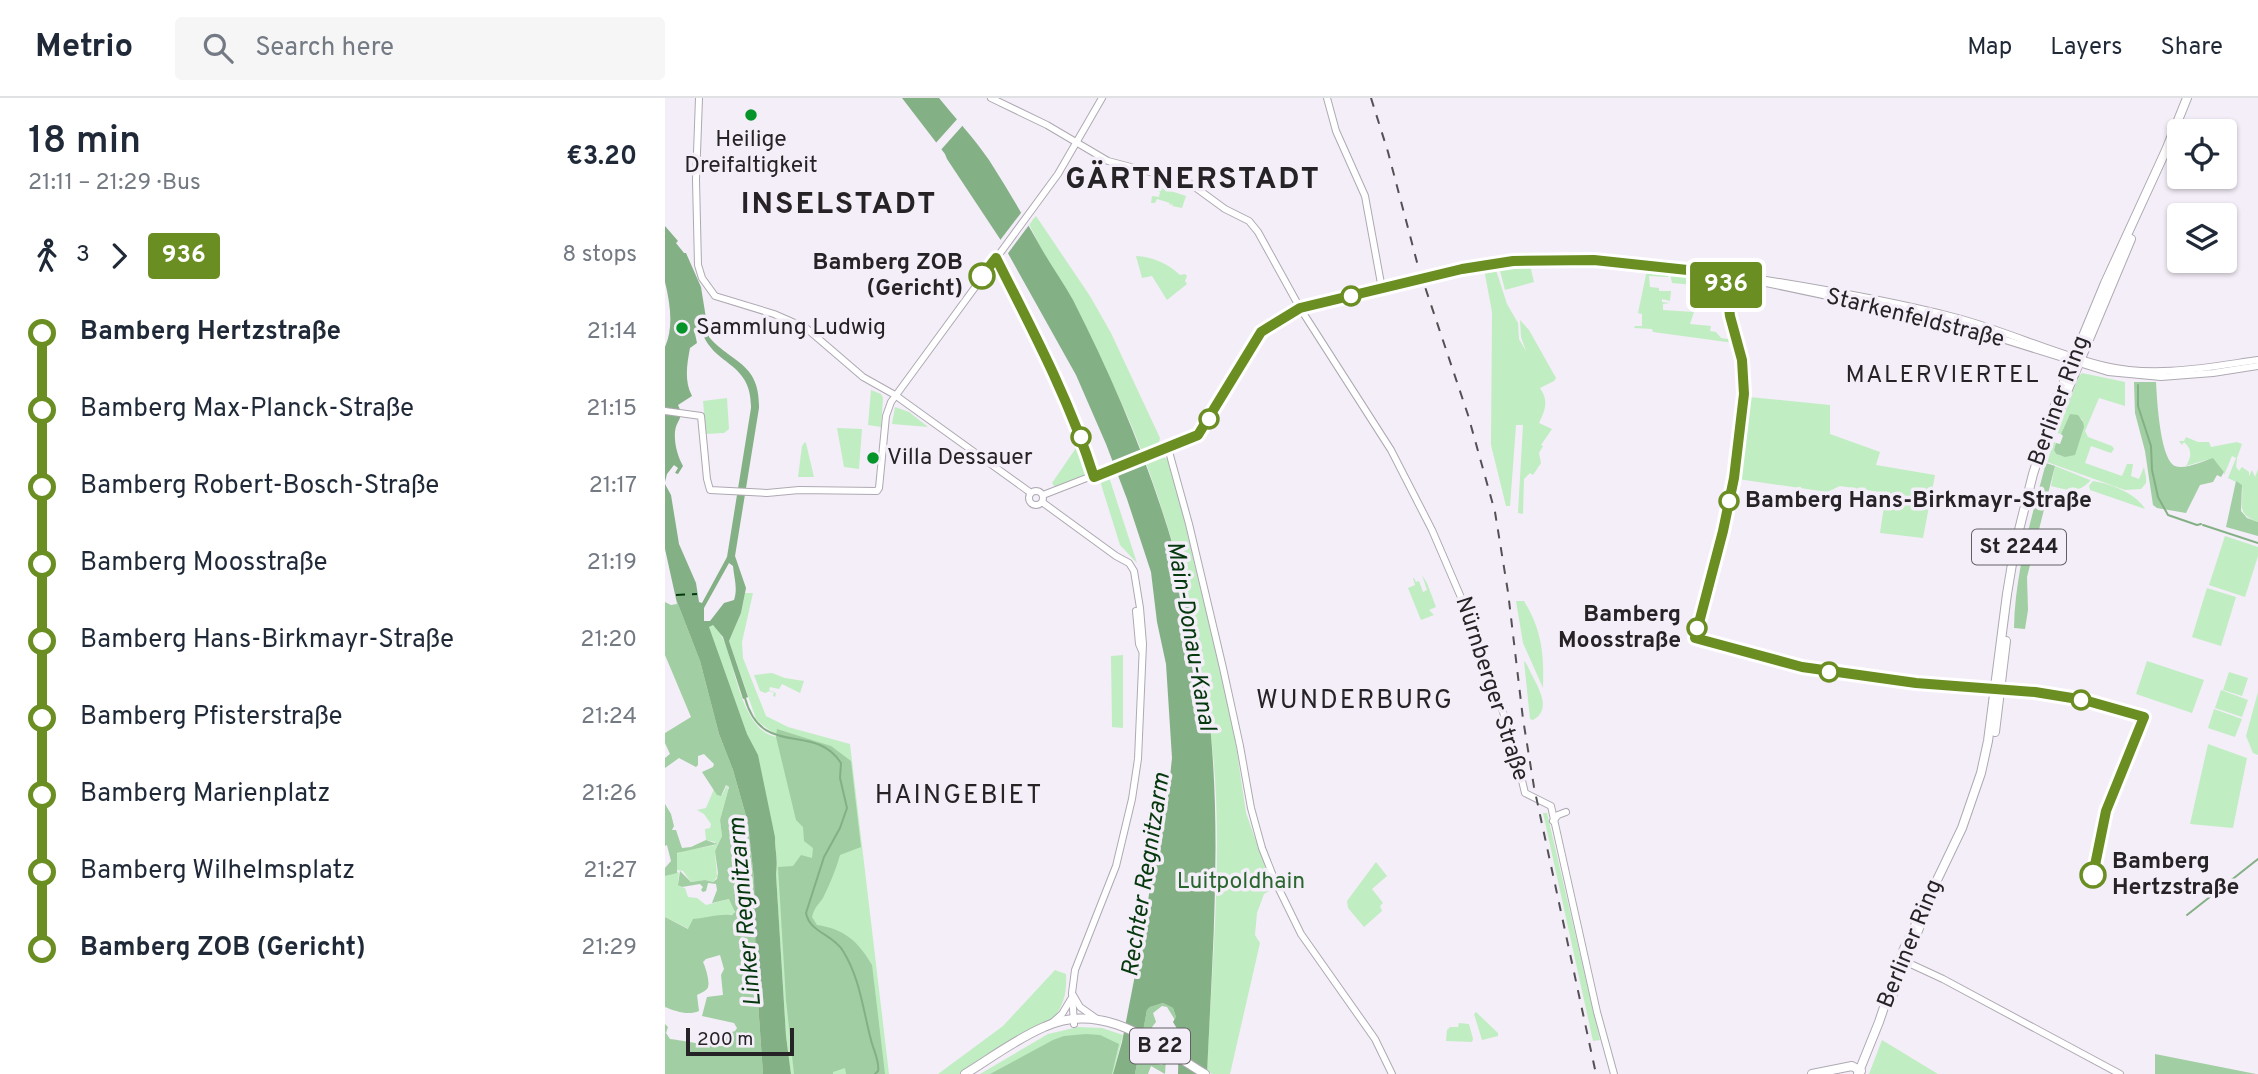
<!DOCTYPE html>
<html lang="en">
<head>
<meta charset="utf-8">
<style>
  :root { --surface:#fff; --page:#f6f6f7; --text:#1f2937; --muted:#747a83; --line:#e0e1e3 }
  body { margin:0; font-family:Overpass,sans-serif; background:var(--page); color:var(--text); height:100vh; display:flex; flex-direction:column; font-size:26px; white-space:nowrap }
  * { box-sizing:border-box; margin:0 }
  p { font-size:23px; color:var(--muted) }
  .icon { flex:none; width:38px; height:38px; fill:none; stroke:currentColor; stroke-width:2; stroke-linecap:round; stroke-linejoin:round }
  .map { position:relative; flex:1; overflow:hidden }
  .sheet { display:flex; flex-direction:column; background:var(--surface); width:665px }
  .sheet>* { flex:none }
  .badge { padding:0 14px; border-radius:5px; font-size:24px; line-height:46px }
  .controls { position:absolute; left:1502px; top:21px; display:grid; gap:14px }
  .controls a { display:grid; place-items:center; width:70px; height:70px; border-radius:7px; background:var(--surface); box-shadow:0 2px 5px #0004; font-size:35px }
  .scale { position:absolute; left:21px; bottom:18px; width:108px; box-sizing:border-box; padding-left:7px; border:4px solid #252326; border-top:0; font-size:19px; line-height:24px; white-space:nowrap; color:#252326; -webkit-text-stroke:5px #f4eef8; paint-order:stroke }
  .map>.badge { position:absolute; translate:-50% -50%; box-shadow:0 0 0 4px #fff }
  .legs { display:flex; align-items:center; gap:10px; height:77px; padding:0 28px; font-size:23px }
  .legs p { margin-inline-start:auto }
  .headline { display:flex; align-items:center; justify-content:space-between; height:119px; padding:0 28px }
  h1 { font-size:38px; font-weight:600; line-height:52px }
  ul { padding:0 28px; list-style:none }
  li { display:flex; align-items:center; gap:24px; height:77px; font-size:26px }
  li i { display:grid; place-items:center; width:10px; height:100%; margin:0 9px; background:currentColor }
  li i::after { content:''; width:18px; height:18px; margin:-9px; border:5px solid; border-radius:50%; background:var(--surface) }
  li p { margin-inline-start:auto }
  li:first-child i { background:linear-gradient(#0000 50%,currentColor 0) }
  li:last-child i { background:linear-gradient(currentColor 50%,#0000 0) }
  header { display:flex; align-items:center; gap:42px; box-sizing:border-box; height:98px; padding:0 35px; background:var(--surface); border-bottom:2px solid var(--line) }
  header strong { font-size:33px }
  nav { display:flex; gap:38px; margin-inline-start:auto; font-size:24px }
  .search { width:490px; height:63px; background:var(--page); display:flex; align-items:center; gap:18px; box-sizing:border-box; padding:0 24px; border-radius:7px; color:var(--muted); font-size:26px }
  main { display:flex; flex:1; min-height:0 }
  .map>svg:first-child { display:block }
  .green { fill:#c1edc2 }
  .forest { fill:#a1cea2 }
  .water { fill:#84b085; fill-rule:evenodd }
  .pier { fill:#f4eef8 }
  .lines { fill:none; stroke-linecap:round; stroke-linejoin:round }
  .stream { stroke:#84b085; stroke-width:2 }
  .ferry { stroke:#06380e; stroke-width:2; stroke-dasharray:9 7; stroke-linecap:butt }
  .secondary-casing { stroke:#aea9b2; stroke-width:8 }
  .primary-casing { stroke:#aea9b2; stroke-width:10 }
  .secondary { stroke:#fff; stroke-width:6 }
  .primary { stroke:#fff; stroke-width:8 }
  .rail { stroke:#545156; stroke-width:2; stroke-dasharray:9 9; stroke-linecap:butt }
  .secondary-bridge-casing { stroke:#aea9b2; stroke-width:8; stroke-linecap:butt }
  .secondary-bridge { stroke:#fff; stroke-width:6 }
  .line-1-casing { stroke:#fff; stroke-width:16 }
  .line-1 { stroke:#6b8e23; stroke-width:10 }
  .poi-dot { fill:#059429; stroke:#f4eef8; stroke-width:2.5 }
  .stop-1-dot { fill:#fff; stroke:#6b8e23; stroke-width:3.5 }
  .labels { text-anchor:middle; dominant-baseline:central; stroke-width:7; stroke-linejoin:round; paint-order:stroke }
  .shield { fill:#f4eef8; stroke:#636065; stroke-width:2 }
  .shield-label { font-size:21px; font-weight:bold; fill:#252326 }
  .poi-label { font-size:23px; fill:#252326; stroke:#f4eef8; text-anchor:start }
  .stop-label { font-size:23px; font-weight:bold; fill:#252326; stroke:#f4eef8; text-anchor:end }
  .street-label { font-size:23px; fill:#252326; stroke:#f4eef8 }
  .park-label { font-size:23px; fill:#2a672f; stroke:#f4eef8 }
  .neighbourhood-label { font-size:24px; letter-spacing:2px; fill:#252326; stroke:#f4eef8 }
  .water-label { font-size:24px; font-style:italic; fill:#06380e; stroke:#f4eef8 }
  .quarter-label { font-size:26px; letter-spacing:2px; fill:#252326; stroke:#f4eef8 }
  .district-label { font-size:30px; font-weight:bold; letter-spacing:2px; fill:#252326; stroke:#f4eef8 }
</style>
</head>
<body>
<header>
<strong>Metrio</strong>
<div class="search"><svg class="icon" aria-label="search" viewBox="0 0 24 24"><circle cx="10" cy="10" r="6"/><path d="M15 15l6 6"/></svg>Search here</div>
<nav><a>Map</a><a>Layers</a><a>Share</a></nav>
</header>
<main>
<section class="sheet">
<div class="headline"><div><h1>18 min</h1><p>21:11 – 21:29 · Bus</p></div><b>€3.20</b></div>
<div class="legs"><svg class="icon" aria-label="walk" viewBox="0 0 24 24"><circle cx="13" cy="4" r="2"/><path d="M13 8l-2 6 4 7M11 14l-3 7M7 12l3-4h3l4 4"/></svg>3<svg class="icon" aria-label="forward" viewBox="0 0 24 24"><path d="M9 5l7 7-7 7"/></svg><b class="badge" style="background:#6b8e23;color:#fff">936</b><p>8 stops</p></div>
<ul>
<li><i style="color:#6b8e23"></i><b>Bamberg Hertzstraße</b><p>21:14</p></li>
<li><i style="color:#6b8e23"></i><span>Bamberg Max-Planck-Straße</span><p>21:15</p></li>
<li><i style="color:#6b8e23"></i><span>Bamberg Robert-Bosch-Straße</span><p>21:17</p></li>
<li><i style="color:#6b8e23"></i><span>Bamberg Moosstraße</span><p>21:19</p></li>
<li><i style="color:#6b8e23"></i><span>Bamberg Hans-Birkmayr-Straße</span><p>21:20</p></li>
<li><i style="color:#6b8e23"></i><span>Bamberg Pfisterstraße</span><p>21:24</p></li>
<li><i style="color:#6b8e23"></i><span>Bamberg Marienplatz</span><p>21:26</p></li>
<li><i style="color:#6b8e23"></i><span>Bamberg Wilhelmsplatz</span><p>21:27</p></li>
<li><i style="color:#6b8e23"></i><b>Bamberg ZOB (Gericht)</b><p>21:29</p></li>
</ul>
</section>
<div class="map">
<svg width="1593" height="976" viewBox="0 0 1593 976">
  <rect width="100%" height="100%" fill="#f4eef8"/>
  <!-- green -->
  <g class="green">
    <polygon points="490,88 521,98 517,110 507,108 508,106 504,107 505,105 492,101 490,105 486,105 487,98 494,99 495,94 489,92"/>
    <path d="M371 118 425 198 446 235 495 340 493 349 495 357 502 361 515 405 568 627 581 715 608 791 599 796 592 815 590 837 595 845 565 976H547L542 973C546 882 555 789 551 698 545 577 517 457 473 344 444 268 399 200 364 126Z"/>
    <path d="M471 158C488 159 502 165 515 177L520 176 522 178 520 183 522 186 502 202 487 178 477 180Z"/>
    <polygon points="865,167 869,184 840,192 834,169"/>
    <path d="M830 169 842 206 853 225 854 241 861 253 856 239 855 222 864 232 891 280 889 283 875 290C884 303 880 312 874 325L887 331 876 347 878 348 874 355 876 365 868 377 865 375 859 381 858 416 853 415 858 327H851L845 408H841L826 347 827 214 819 171Z"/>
    <polygon points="982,172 1003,175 1003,179 984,178 985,189 994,190 994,193 1006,193 1005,203 997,201 997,204 1005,205 998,206 998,212 1029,214 1025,226 1046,228 1045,233 1051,234 1056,240 1068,242 1069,245 988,234 987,231 969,230 970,228 977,228 977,216 973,215"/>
    <polygon points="1005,175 1051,180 1055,186 1057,209 1050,209 1050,205 1040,204 1042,188 1007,185"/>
    <path d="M1417 275 1460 284V308L1434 300 1420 333 1423 339 1447 348 1449 351 1446 355 1426 348 1420 365 1457 378 1462 366H1468L1466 378 1474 381 1479 369 1469 322 1481 379V385L1476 391 1460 392 1382 364 1389 344 1391 345 1389 352 1391 356 1396 358C1408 347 1422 338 1417 321L1405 316 1396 336 1392 335 1414 278Z"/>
    <polygon points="206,292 216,296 218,300 216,329 203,327"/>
    <polygon points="1084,299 1165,307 1165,336 1215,354 1211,367 1270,377 1258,440 1215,435 1221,395 1175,388 1162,394 1073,381"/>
    <polygon points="62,300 64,331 59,335 41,336 38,303"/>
    <polygon points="230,309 244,314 263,329 227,326"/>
    <polygon points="172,330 197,331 194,371 179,369"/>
    <path d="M1521 339 1533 344H1544L1546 349 1572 344 1577 346 1572 360 1571 369 1574 373 1577 369 1584 374V378L1587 372 1590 379 1593 371V424C1570 415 1579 408 1577 387L1563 380 1571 360 1567 358 1559 377V374L1548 360 1521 368C1526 359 1528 352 1519 344L1517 347 1514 343H1519Z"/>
    <polygon points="140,344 141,345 149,379 133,379 137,348"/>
    <polygon points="411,350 416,351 424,376 390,389 387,385"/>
    <path d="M1390 368 1425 382V383C1413 396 1403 392 1386 388Z"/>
    <polygon points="443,376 472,465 455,447 435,383 437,379"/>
    <path d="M1428 383C1447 386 1470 395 1480 411L1425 392 1424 388Z"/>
    <polygon points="1560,438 1593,449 1593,458 1580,499 1544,487"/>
    <polygon points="757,477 762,485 771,509 764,512 769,517 756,522 743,490 750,487 748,480 749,480 751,484 754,483 758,494 762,492"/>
    <polygon points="1542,490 1571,499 1556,548 1527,539"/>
    <path d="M80 495H88L77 544 78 560 101 618 123 629 185 646 224 976H126L121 938 111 776C113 760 110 753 110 739L92 656 82 636 43 529 48 527C52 531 56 536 58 541 71 568 76 635 113 639 111 636 96 627 91 621L64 543 76 515Z"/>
    <path d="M851 503H859C877 532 879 557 878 590L858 545Z"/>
    <polygon points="458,557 458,630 447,629 446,558"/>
    <path d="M859 563C863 567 864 572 867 577 874 591 887 612 868 622L865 621Z"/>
    <polygon points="1482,563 1539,582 1527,615 1471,596"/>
    <polygon points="1564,574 1583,580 1577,598 1558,592"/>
    <polygon points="107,575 120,580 139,583 135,595 117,586 114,591 105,589 104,592 111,595 110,599 108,598 109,595 105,593 100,595 95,593 89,577"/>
    <polygon points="1556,592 1583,602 1577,619 1550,610"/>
    <polygon points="1593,594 1593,657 1588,655 1581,638"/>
    <polygon points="1549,611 1577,621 1570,639 1543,630"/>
    <polygon points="1543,646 1582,660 1568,730 1525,726"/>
    <polygon points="62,687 63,692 55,722 57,738 50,753 52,779 48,784 40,782 26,784 18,773 12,772 11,756 19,753 50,747 50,744 41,742 40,731 45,730 46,726 39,716 32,712 41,710 49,691 52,697 57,697"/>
    <polygon points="878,715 882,715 935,942 928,943"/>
    <polygon points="711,764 722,778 707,791 718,805 715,808 717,813 699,829 683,810 682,803"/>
    <path d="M11 773 14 775 13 785 16 789 20 790 23 799 32 800 41 807 64 801 69 808V816C56 818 41 821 28 821L24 831 0 819V778Z"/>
    <path d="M390 872 401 876C402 894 399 906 389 920L295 976H273L338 928Z"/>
    <polygon points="811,914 833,935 833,938 817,942 809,916"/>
    <polygon points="794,925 804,926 808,941 807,944 781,943 782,932 785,929 793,929"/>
    <polygon points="413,929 437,930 458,937 448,976 315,976 383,936"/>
    <polygon points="498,930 506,935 501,961 494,968 487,963 482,949 490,934"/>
    <polygon points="1217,942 1273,976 1204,976"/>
  </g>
  <!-- forest -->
  <g class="forest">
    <path d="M1469 284H1491C1492 301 1495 361 1510 368 1520 372 1538 363 1548 360L1559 374 1556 379 1552 377 1548 384 1535 387 1521 415 1492 410 1488 407 1480 353 1470 315Z"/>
    <polygon points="1405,316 1413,317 1418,324 1419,329 1410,357 1400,359 1391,356 1389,352 1391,345 1395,346 1398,338 1396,336"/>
    <path d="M1381 365 1390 368 1362 479 1363 512 1360 531 1349 530C1350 474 1367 418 1381 365Z"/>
    <polygon points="1571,383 1577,387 1576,413 1582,420 1593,424 1593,438 1561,429"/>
    <path d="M11 501 35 563 54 636 68 672 83 725 89 782 91 876 98 976H0V926L3 929 1 935 5 941C14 942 52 949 57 948L64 935 70 933 72 930 69 925 37 918 42 899 58 897 56 877 59 871 55 857 41 861 38 864C41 870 46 887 42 891 39 894 35 895 32 897L34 913C23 918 10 913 0 909V819L23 831 28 821C41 820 53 816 67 817L70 814 64 801 47 805 52 792 51 786 43 785 41 793 38 794 36 792 38 789 35 786 17 789 13 787 15 773 26 784 40 782 48 784 52 781 53 775 50 753 57 738 55 722 64 689 61 687 56 698 52 697 37 674 48 669 49 666 39 656 33 658V667L31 669 14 660 0 670V660L5 656 0 645V635L26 619 0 557V504L6 507 12 506Z"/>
    <path d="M112 631 166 648 186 663 196 749 175 757C171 771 165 786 158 800 153 807 149 810 147 819L152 827C179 831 193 843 207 867L220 976H181L180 970 168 974V976H129L121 902 113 769 128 768 136 757 147 760 148 750 139 743 138 729 131 722 111 639Z"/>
    <polygon points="0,706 6,716 9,728 7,732 11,732 17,750 26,749 41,742 52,746 12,755 12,775 0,778 0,770 6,763 2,747 0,748"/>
    <polygon points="498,905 508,910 511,919 510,922 502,909 497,908 488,915 491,924 487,929 490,934 482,949 488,953 486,959 490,966 497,967 501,961 500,976 486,968 483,976 470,976 482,912 485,909"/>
    <polygon points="421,936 435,937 454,946 447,976 325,976 388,942 399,938"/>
    <polygon points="1490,956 1591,976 1490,976"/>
  </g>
  <!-- water -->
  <g class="water">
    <path d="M237 0H274C291 21 309 40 324 62 342 90 359 119 375 148 385 166 398 184 408 202 469 322 517 447 538 580 541 600 545 619 546 638 556 751 547 863 542 976H513L514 934 508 924 511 919 508 910 498 905 485 909 482 912 470 976H448L457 944 477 841 495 726 503 698 507 660 501 566 492 524 486 474 462 401 441 346 411 277 335 141 282 61 280 56Z"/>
    <path d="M0 128 13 143 11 145 19 155H21L36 189 44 239C66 265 95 264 94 310L70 458 81 490 76 515 64 543 83 599 78 601 58 539 48 527 44 529 82 636 93 657 110 739C110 754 113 760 111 776L121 938 126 976H98L91 876 89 782 83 725 68 672 54 636 35 563 11 501 0 451V386L6 397 14 446 31 485 34 504 37 505 62 459 86 310C87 262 47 269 36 231H29L32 245 25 250C22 266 19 283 27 298L13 307C20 321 11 322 10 334 9 346 13 359 18 368L13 376 10 375 13 370 9 367 2 376 0 384V249C9 229 5 205 0 184 0 170 0 144 0 128ZM64 465 68 468C69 480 73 490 69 502L59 505 45 523H39V510Z"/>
  </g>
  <!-- pier -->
  <g class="pier">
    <polygon points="294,19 299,26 274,54 269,47"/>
    <polygon points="359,111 367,123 341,158 333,145"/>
  </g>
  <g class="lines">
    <!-- stream -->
    <g class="stream">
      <polyline points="1473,287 1473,308 1486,348 1487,372 1493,399 1503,417 1532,427 1536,426"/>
      <polyline points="1538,427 1593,445"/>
      <path d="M80 600C97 662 149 623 176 665L175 680 182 710 175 730 159 759 141 815C145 835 168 836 178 853 195 880 198 912 206 942 208 951 215 964 213 973L210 976"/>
      <polyline points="1522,817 1593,761"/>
    </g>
    <!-- ferry -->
    <polyline class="ferry" points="11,497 32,496"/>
    <defs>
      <g id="secondary">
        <polyline points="34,0 31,82 33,167 37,180 50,198 109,216 141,230 198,279 230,297 366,395"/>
        <polyline points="326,0 382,27 443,63 523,84 560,111 584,123 593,134 635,210 726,352 767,432 807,525 846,637 860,695 886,708 932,914 949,976"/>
        <polyline points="662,0 671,33 700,98 717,191"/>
        <path d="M797 171C887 151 985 164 1076 178 1147 189 1219 201 1289 219 1340 232 1389 256 1440 268 1491 280 1543 269 1593 262"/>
        <polyline points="1101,185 1276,222 1443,274 1496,279 1548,275 1593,268"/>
        <polyline points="0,313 36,318 42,381 45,392 102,395 134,392 212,393 214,390 221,318 226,304 393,76 437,0"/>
        <polyline points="503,350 524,426 558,570 575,648 586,710 597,750 610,783 636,836 710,941 727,976"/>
        <circle cx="371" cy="400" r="7"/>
        <polyline points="378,397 532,337 596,234 631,212 731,187"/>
        <polyline points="377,404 451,458 464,465 469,473 475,510 478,546 473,661 467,701 451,768 410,872 407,895 409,926"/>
        <polyline points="471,513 474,546 477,553"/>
        <polyline points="888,723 893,717 901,714"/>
        <polyline points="1237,862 1278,881 1455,976"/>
        <polyline points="408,897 415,909 432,921"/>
        <polyline points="387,925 397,916 406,901"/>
      </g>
      <g id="primary">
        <polyline points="1394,313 1466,141"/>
        <polyline points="1330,634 1341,543"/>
        <polyline points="1226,901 1256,825"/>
        <path d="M300 976C326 960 351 941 379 929 438 901 492 947 540 976"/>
        <polyline points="1147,976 1187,968 1196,973"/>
        <polyline points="1193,976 1214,924 1238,853 1297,730 1316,675 1323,643 1342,496 1350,448 1368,376 1392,301 1440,185 1501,52 1522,0"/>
      </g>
    </defs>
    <!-- secondary casing -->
    <use href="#secondary" class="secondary-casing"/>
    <!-- primary casing -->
    <use href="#primary" class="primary-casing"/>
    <!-- secondary -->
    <use href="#secondary" class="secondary"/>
    <!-- primary -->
    <use href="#primary" class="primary"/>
    <!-- rail -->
    <polyline class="rail" points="706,0 723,54 753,168 803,317 830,414 843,494 858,621 869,689 931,976"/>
    <defs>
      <polyline id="secondary-bridge" points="731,187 797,171"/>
    </defs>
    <!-- secondary-bridge casing -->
    <use href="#secondary-bridge" class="secondary-bridge-casing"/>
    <!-- secondary-bridge -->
    <use href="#secondary-bridge" class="secondary-bridge"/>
  </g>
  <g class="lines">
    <defs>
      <path id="line-1" d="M317 178 331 160C367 231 405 303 429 379L533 337 596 234 635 210 797 171 848 163 929 162 1060 176 1065 218 1077 262 1079 296 1069 380 1058 433 1030 540 1137 569 1251 585 1370 594 1419 602 1479 619 1441 713 1428 777"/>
    </defs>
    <!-- line-1 casing -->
    <use href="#line-1" class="line-1-casing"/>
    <!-- line-1 -->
    <use href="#line-1" class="line-1"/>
  </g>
  <!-- markers -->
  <g class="poi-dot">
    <circle cx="86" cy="17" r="7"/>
    <circle cx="17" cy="230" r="7"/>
    <circle cx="208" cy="360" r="7"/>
  </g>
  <g class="stop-1-dot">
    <circle cx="317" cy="178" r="12"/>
    <circle cx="686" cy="198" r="9"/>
    <circle cx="544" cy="321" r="9"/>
    <circle cx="416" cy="339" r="9"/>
    <circle cx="1064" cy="403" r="9"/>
    <circle cx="1032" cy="530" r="9"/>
    <circle cx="1164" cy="574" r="9"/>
    <circle cx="1416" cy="602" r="9"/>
    <circle cx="1428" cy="777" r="12"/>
  </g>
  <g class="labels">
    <!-- shield labels -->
    <g class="shield">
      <rect x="1307" y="431.5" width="94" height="35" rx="5"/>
      <rect x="465" y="930.5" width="60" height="35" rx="5"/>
    </g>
    <g class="shield-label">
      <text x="1354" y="449">St 2244</text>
      <text x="495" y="948">B 22</text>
    </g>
    <!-- poi labels -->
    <g class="poi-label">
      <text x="86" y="42" text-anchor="middle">Heilige<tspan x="86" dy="26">Dreifaltigkeit</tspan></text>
      <text x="31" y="230">Sammlung Ludwig</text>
      <text x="222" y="360">Villa Dessauer</text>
    </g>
    <!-- stop labels -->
    <g class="stop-label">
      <text x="298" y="165">Bamberg ZOB<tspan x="298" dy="26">(Gericht)</tspan></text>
      <text x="1080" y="403" text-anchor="start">Bamberg Hans-Birkmayr-Straße</text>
      <text x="1016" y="517">Bamberg<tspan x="1016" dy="26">Moosstraße</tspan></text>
      <text x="1447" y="764" text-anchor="start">Bamberg<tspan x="1447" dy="26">Hertzstraße</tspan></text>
    </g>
    <!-- street labels -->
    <g class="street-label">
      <text transform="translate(1250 221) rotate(14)">Starkenfeldstraße</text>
      <text transform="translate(1395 303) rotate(-70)">Berliner Ring</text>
      <text transform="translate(826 591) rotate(72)">Nürnberger Straße</text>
      <text transform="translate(1246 846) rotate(-68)">Berliner Ring</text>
    </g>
    <!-- park labels -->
    <g class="park-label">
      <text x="576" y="784">Luitpoldhain</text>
    </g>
    <!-- neighbourhood labels -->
    <g class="neighbourhood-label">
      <text x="1278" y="278">MALERVIERTEL</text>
    </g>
    <!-- water labels -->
    <g class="water-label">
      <text transform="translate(525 538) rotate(80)">Main-Donau-Kanal</text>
      <text transform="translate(482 777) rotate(-81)">Rechter Regnitzarm</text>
      <text transform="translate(81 814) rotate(-95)">Linker Regnitzarm</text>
    </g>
    <!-- quarter labels -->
    <g class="quarter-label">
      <text x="690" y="603">WUNDERBURG</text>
      <text x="294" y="698">HAINGEBIET</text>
    </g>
    <!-- district labels -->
    <g class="district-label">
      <text x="528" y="82">GÄRTNERSTADT</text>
      <text x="174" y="107">INSELSTADT</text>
    </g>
  </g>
</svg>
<div class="controls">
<a><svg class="icon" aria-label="locate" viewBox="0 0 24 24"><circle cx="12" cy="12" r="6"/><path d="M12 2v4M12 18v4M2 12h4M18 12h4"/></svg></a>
<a><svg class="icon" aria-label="layers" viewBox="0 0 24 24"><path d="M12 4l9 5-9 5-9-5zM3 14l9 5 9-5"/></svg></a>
</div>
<div class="scale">200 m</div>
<b class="badge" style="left:1061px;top:187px;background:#6b8e23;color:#fff">936</b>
</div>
</main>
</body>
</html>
